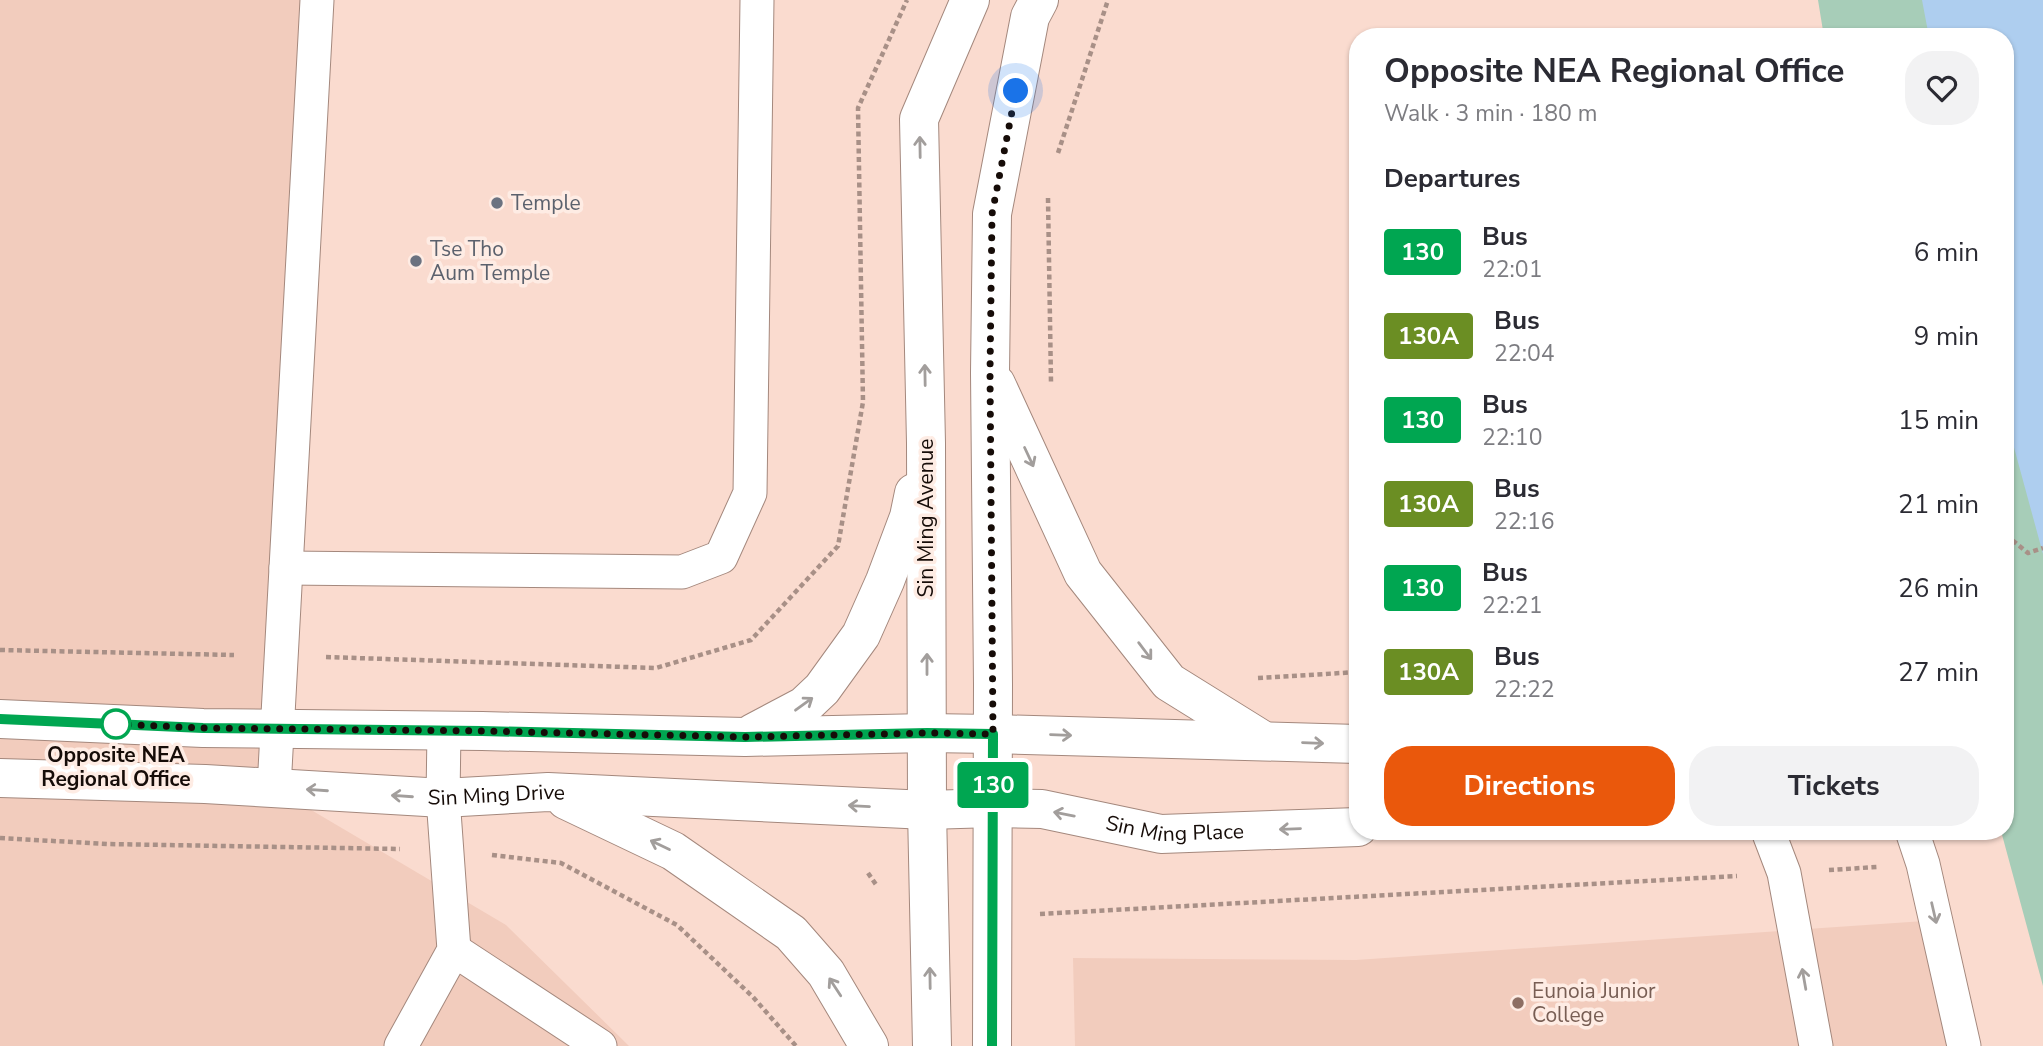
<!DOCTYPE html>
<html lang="en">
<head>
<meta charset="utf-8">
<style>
  :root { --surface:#fff; --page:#f2f2f3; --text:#2b2b33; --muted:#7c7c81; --accent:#ea580c }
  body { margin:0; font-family:"Nunito Sans",sans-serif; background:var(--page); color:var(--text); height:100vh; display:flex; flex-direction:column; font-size:26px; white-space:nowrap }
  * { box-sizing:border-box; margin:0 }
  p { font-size:23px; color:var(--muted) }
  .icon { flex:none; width:38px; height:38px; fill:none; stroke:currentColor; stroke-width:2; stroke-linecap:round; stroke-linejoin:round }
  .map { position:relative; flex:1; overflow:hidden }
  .sheet { position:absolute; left:1349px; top:28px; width:665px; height:812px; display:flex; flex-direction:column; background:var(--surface); border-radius:28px; box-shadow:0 2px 5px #0004 }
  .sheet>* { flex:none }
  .badge { padding:0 14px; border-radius:5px; font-size:24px; line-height:46px }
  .you { position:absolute; width:35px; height:35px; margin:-18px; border:5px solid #fff; border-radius:50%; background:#1a73e8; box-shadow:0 0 0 10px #1a73e833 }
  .map>.badge { position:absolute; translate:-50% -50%; box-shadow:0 0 0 4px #fff }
  h2 { padding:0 35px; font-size:26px; line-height:63px }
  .round { display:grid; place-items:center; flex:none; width:74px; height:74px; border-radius:28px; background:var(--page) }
  .headline { display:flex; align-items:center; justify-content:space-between; height:119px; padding:0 35px }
  h1 { font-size:33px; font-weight:700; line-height:52px }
  .action { display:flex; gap:14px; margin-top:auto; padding:14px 35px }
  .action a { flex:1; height:80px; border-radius:28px; background:var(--accent); color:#fff; font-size:28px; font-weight:700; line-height:80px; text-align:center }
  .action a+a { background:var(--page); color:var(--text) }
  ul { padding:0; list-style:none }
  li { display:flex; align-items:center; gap:21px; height:84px; padding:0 35px }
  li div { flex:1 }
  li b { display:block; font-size:26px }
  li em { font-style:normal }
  li .badge { min-width:77px; font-weight:700; text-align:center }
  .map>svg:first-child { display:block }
  .built { fill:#f2ccbd }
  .green { fill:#a7cdb8 }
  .water { fill:#aeceef }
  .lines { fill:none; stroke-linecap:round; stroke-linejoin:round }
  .lane-casing { stroke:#a4887d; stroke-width:35 }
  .street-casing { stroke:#a4887d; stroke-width:40 }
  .secondary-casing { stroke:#a4887d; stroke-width:40 }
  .path { stroke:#a89087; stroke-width:4.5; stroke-dasharray:5 3.5; stroke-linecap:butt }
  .lane { stroke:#fff; stroke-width:33 }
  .street { stroke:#fff; stroke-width:38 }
  .secondary { stroke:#fff; stroke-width:38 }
  .oneway { stroke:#a29e9c }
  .line-casing { stroke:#fff; stroke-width:16 }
  .line { stroke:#00a651; stroke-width:10 }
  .walk { stroke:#160c08; stroke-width:7; stroke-dasharray:0 12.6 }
  .worship-dot { fill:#6b7280; stroke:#feece4; stroke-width:2.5 }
  .stop-dot { fill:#fff; stroke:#00a651; stroke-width:3.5 }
  .education-dot { fill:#8d6e63; stroke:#feece4; stroke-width:2.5 }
  .labels { text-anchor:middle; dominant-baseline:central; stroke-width:7; stroke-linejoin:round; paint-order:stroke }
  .worship-label { font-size:21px; fill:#5b616d; stroke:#feece4; text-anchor:start }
  .street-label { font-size:21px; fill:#160c08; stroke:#feece4 }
  .stop-label { font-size:21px; font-weight:bold; fill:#160c08; stroke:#feece4 }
  .education-label { font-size:21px; fill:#785e54; stroke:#feece4; text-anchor:start }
</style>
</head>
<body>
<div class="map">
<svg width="2043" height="1046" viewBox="0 0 2043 1046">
  <rect width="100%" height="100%" fill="#fadbcf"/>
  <!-- built -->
  <g class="built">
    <polygon points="0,0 317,0 274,788 506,925 629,1046 0,1046"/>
    <polygon points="1939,920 1974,1046 1075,1046 1073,958 1356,960"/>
  </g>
  <!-- green -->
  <polygon class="green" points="1818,0 2043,0 2043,986 2001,831 2006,831 2006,37 1824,37"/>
  <!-- water -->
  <polygon class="water" points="1922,0 2043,0 2043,554 2006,418 2006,37 1929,37"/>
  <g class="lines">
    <defs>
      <g id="lane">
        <polyline points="286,568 682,572 721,557 750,493 757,0"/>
        <polyline points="274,788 317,0"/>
        <polyline points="1768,831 1784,873 1816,1046"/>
        <polyline points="1912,831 1923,864 1964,1046"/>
        <polyline points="454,950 600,1046"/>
        <polyline points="401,1046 454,950 443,798 444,731"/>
      </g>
      <g id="street">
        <polyline points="993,734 1358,744"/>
        <path id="s1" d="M993 808 1042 809 1161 834 1358 827"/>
      </g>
      <g id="secondary">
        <polyline points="996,384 1083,573 1169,682 1264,741"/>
        <polyline points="0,719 203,728 482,731 745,737 927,733 993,734"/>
        <polyline points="753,733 804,706 822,689 861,635 885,581 909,517 914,493"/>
        <path id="s2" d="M0 778 205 784 443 798 548 792 927 810 993 808"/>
        <polyline points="566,800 673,851 791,933 826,973 869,1046"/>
        <polyline points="932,1046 927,810 926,443 919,119 970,0"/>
        <polyline points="992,1046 993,684 990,373 992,214 1030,17 1039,0"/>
      </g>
    </defs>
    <!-- lane casing -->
    <use href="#lane" class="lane-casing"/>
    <!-- street casing -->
    <use href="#street" class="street-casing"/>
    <!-- secondary casing -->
    <use href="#secondary" class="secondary-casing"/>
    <!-- path -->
    <g class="path">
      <polyline points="1058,153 1108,0"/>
      <polyline points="1048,198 1051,382"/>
      <polyline points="2006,535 2028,553 2043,548"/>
      <polyline points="0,650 234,655"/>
      <polyline points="326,657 656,668 751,640 838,546 863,402 858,108 907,0"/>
      <polyline points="1258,678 1358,672"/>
      <polyline points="0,838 107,844 400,849"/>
      <polyline points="492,855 561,863 677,925 753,997 796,1046"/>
      <polyline points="1829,870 1877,867"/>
      <polyline points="868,873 877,886"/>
      <polyline points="1040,914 1737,876"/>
    </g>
    <!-- lane -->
    <use href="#lane" class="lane"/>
    <!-- street -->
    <use href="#street" class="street"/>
    <!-- secondary -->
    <use href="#secondary" class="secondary"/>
  </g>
  <!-- one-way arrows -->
  <defs><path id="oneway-shaft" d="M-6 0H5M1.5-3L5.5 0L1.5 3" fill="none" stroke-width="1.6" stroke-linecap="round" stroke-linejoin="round" transform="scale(1.75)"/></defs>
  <g class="oneway">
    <use href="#oneway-shaft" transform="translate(920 147) rotate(-91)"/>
    <use href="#oneway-shaft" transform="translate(925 375) rotate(-91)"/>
    <use href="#oneway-shaft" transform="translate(1029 457) rotate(65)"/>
    <use href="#oneway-shaft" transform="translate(1145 651) rotate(53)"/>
    <use href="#oneway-shaft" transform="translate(927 664) rotate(-90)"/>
    <use href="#oneway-shaft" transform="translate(804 704) rotate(-36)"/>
    <use href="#oneway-shaft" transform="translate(1061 735) rotate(2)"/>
    <use href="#oneway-shaft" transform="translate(1313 743) rotate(2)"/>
    <use href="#oneway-shaft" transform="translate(317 790) rotate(-176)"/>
    <use href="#oneway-shaft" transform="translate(402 796) rotate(-176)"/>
    <use href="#oneway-shaft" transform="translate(859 806) rotate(-177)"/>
    <use href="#oneway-shaft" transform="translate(1064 814) rotate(-169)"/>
    <use href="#oneway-shaft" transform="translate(1290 829) rotate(178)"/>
    <use href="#oneway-shaft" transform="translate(660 845) rotate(-154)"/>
    <use href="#oneway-shaft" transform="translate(1934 913) rotate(77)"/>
    <use href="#oneway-shaft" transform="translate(930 978) rotate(-91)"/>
    <use href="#oneway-shaft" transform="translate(1804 979) rotate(-100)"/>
    <use href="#oneway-shaft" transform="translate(835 987) rotate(-123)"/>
  </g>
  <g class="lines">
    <defs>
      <polyline id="line" points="0,719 203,728 482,731 745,737 927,733 993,734 992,1046"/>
    </defs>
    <!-- line casing -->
    <use href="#line" class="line-casing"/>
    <!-- line -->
    <use href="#line" class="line"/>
    <!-- walk -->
    <polyline class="walk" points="116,724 203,728 482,731 745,737 927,733 993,734 990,373 992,214 1016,91"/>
  </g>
  <!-- markers -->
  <g class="worship-dot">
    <circle cx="497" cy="203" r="7"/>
    <circle cx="416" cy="261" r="7"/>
  </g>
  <circle class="stop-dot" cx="116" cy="724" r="14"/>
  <circle class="education-dot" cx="1518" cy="1003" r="7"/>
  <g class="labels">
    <!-- worship labels -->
    <g class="worship-label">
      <text x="511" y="203">Temple</text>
      <text x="430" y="249">Tse Tho<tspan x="430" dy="24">Aum Temple</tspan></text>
    </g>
    <!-- street labels -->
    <g class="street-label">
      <text transform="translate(926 518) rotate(-90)">Sin Ming Avenue</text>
      <text stroke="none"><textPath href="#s2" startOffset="497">Sin Ming Drive</textPath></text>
      <text stroke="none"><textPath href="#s1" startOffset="184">Sin Ming Place</textPath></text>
    </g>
    <!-- stop labels -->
    <g class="stop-label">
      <text x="116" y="755">Opposite NEA<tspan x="116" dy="24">Regional Office</tspan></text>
    </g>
    <!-- education labels -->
    <g class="education-label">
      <text x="1532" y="991">Eunoia Junior<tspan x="1532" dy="24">College</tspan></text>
    </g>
  </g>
</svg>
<div class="you" style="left:1016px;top:91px"></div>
<b class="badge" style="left:993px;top:785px;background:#00a651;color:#fff">130</b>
<section class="sheet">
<div class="headline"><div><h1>Opposite NEA Regional Office</h1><p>Walk · 3 min · 180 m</p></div><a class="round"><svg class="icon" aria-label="heart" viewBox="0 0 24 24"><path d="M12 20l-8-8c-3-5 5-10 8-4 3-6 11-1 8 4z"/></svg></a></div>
<h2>Departures</h2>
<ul>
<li><span class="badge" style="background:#00a651;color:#fff">130</span><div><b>Bus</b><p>22:01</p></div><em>6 min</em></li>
<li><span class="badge" style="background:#6b8e23;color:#fff">130A</span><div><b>Bus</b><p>22:04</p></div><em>9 min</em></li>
<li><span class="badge" style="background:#00a651;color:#fff">130</span><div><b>Bus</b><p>22:10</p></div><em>15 min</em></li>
<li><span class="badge" style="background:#6b8e23;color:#fff">130A</span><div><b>Bus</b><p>22:16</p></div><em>21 min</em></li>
<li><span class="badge" style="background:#00a651;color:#fff">130</span><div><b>Bus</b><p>22:21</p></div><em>26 min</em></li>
<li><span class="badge" style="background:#6b8e23;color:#fff">130A</span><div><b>Bus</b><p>22:22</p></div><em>27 min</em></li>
</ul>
<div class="action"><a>Directions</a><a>Tickets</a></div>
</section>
</div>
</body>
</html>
